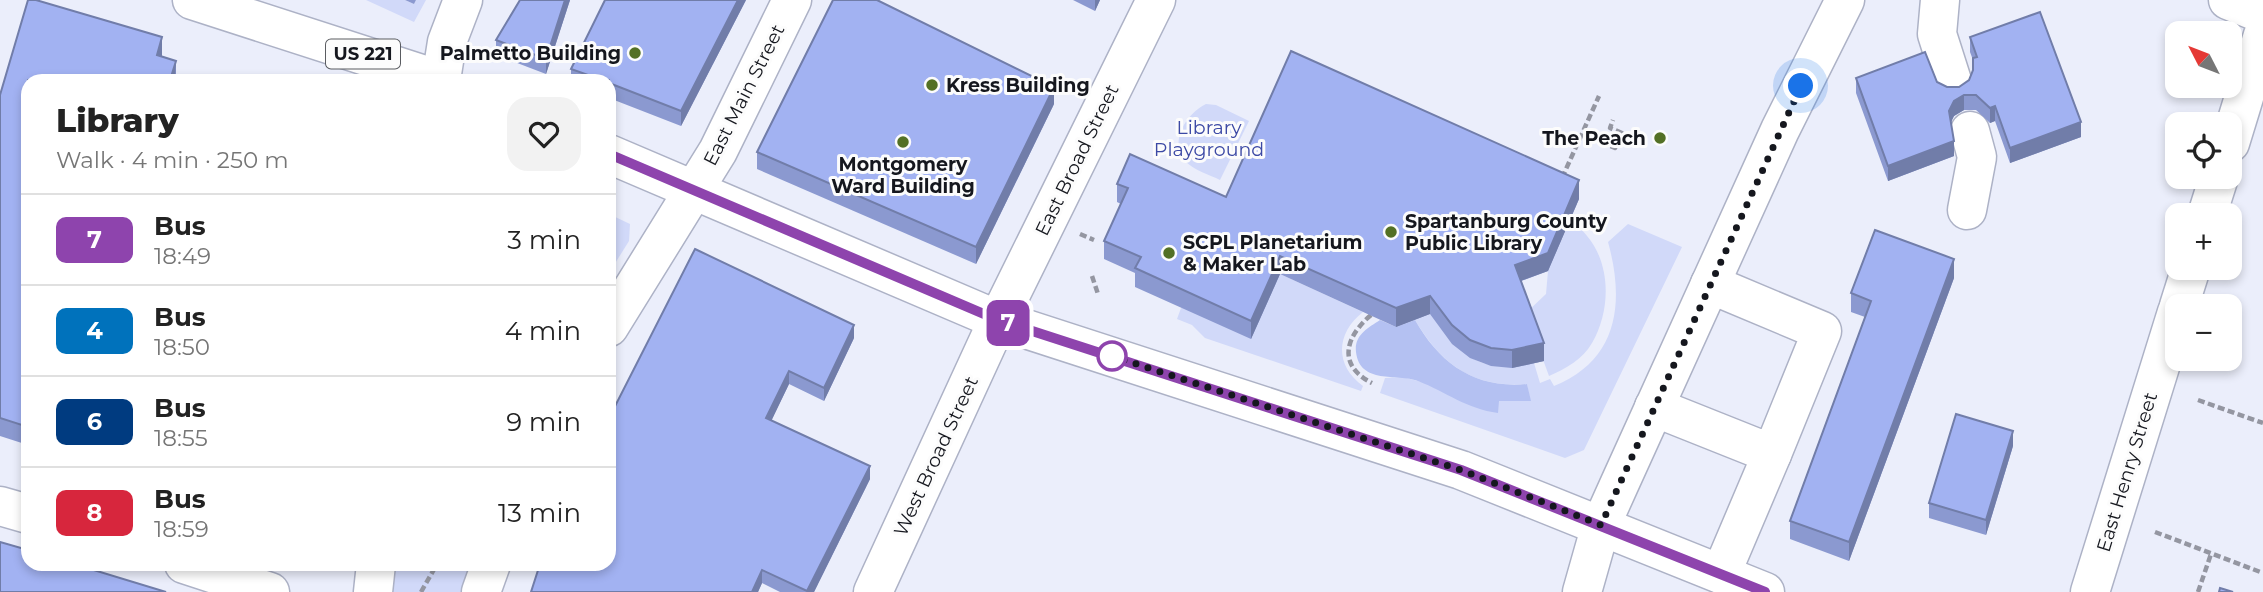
<!DOCTYPE html>
<html lang="en">
<head>
<meta charset="utf-8">
<style>
  :root { --surface:#fff; --page:#f2f2f2; --text:#222; --muted:#767676; --line:#e0e0e0 }
  body { margin:0; font-family:Montserrat,sans-serif; background:var(--page); color:var(--text); height:100vh; display:flex; flex-direction:column; font-size:26px; white-space:nowrap }
  * { box-sizing:border-box; margin:0 }
  p { font-size:23px; color:var(--muted) }
  .icon { flex:none; width:38px; height:38px; fill:none; stroke:currentColor; stroke-width:2; stroke-linecap:round; stroke-linejoin:round }
  .map { position:relative; flex:1; overflow:hidden }
  .panel { position:absolute; left:21px; top:74px; width:595px; height:497px; display:flex; flex-direction:column; background:var(--surface); border-radius:21px; box-shadow:0 4px 10px #0003 }
  .panel>* { flex:none }
  .badge { padding:0 14px; border-radius:10px; font-size:24px; line-height:46px }
  .needle { width:46px; rotate:312deg }
  .tools { position:absolute; left:2165px; top:21px; display:grid; gap:14px }
  .tools a { display:grid; place-items:center; width:77px; height:77px; border-radius:14px; background:var(--surface); box-shadow:0 4px 10px #0003; font-size:35px }
  .you { position:absolute; width:35px; height:35px; margin:-18px; border:5px solid #fff; border-radius:50%; background:#1a73e8; box-shadow:0 0 0 10px #1a73e833 }
  .map>.badge { position:absolute; translate:-50% -50%; box-shadow:0 0 0 4px #fff }
  .round { display:grid; place-items:center; flex:none; width:74px; height:74px; border-radius:21px; background:var(--page) }
  .overview { display:flex; align-items:center; justify-content:space-between; height:119px; padding:0 35px }
  h1 { font-size:33px; font-weight:800; line-height:52px }
  ul { padding:0; list-style:none }
  li { display:flex; align-items:center; gap:21px; height:91px; padding:0 35px; border-top:2px solid var(--line) }
  li div { flex:1 }
  li b { display:block; font-size:26px }
  li em { font-style:normal }
  li .badge { min-width:77px; font-weight:700; text-align:center }
  .map>svg:first-child { display:block }
  .green { fill:#d1d9f9 }
  .water { fill:#b4c1f2 }
  .lines { fill:none; stroke-linecap:round; stroke-linejoin:round }
  .minor-casing { stroke:#adb2c6; stroke-width:41 }
  .major-casing { stroke:#adb2c6; stroke-width:41 }
  .path { stroke:#9496a1; stroke-width:4.5; stroke-dasharray:7 3.5; stroke-linecap:butt }
  .minor { stroke:#fff; stroke-width:38 }
  .major { stroke:#fff; stroke-width:38 }
  .wall { fill:#8b99d0 }
  .shaded-wall { fill:#717da9 }
  .building { fill:#a2b2f2; stroke:#717da9; stroke-width:2 }
  .line-casing { stroke:#fff; stroke-width:16 }
  .line { stroke:#8e44ad; stroke-width:10 }
  .walk { stroke:#15171e; stroke-width:7; stroke-dasharray:0 12.6 }
  .poi-dot { fill:#537025; stroke:#fcfcfc; stroke-width:2.5 }
  .stop-dot { fill:#fff; stroke:#8e44ad; stroke-width:3.5 }
  .labels { text-anchor:middle; dominant-baseline:central; stroke-width:6; stroke-linejoin:round; paint-order:stroke }
  .shield { fill:#fcfcfc; stroke:#5a5c61; stroke-width:2 }
  .shield-label { font-size:18px; font-weight:bold; fill:#15171e }
  .poi-label { font-size:19px; font-weight:bold; fill:#15171e; stroke:#fcfcfc; text-anchor:start }
  .street-label { font-size:19px; fill:#15171e; stroke:#fcfcfc }
  .park-label { font-size:19px; fill:#3c49a5; stroke:#fcfcfc }
</style>
</head>
<body>
<div class="map">
<svg width="2263" height="592" viewBox="0 0 2263 592">
  <rect width="100%" height="100%" fill="#ebeefb"/>
  <!-- green -->
  <g class="green">
    <polygon points="366,0 405,0 414,4 416,0 426,0 414,22"/>
    <path d="M1206 104 1216 105 1249 121 1220 180C1210 175 1194 170 1186 162 1168 142 1186 114 1206 104Z"/>
    <polygon points="609,214 630,224 629,241 609,273"/>
    <path d="M1570 221C1610 246 1615 303 1592 343 1583 359 1565 369 1549 376L1526 313 1546 294 1548 271Z"/>
    <path d="M1628 224 1682 247 1584 450 1565 458 1380 393 1385 378 1402 377 1498 401 1530 400 1527 384C1473 388 1442 365 1415 320L1433 313C1460 356 1480 375 1534 363L1540 383 1550 379 1554 386C1618 360 1625 303 1608 242Z"/>
    <path d="M1280 274 1363 312C1336 333 1334 365 1363 386L1361 391 1205 338 1192 325 1177 319 1181 308Z"/>
    <polygon points="392,564 476,564 465,592 388,592"/>
  </g>
  <!-- water -->
  <path class="water" d="M1380 320 1396 327 1415 320C1440 364 1475 389 1527 384L1531 401H1499L1498 413C1467 409 1446 392 1418 381 1397 373 1360 385 1356 352 1354 335 1368 328 1380 320Z"/>
  <g class="lines">
    <defs>
      <g id="minor">
        <polyline points="1940,0 1937,34 1952,81"/>
        <polyline points="2228,0 2263,14"/>
        <polyline points="441,80 447,42 463,0"/>
        <polyline points="1967,210 1977,157 1970,131"/>
        <polyline points="609,327 718,151 792,0"/>
        <polyline points="1654,407 1772,454 1822,331 1710,284"/>
        <polyline points="0,506 28,514"/>
        <polyline points="184,564 270,592"/>
        <polyline points="1721,574 1772,454"/>
        <polyline points="373,592 376,564"/>
        <polyline points="481,592 491,564"/>
        <polyline points="873,592 998,320 1156,0"/>
        <polyline points="1582,592 1601,525 1619,485 1780,130 1845,0"/>
      </g>
      <g id="major">
        <polyline points="192,0 440,80"/>
        <polyline points="2230,143 2263,35"/>
        <polyline points="609,154 998,320 1461,470 1765,592"/>
        <polyline points="2207,215 2219,177"/>
        <polyline points="2179,306 2191,268"/>
        <polyline points="2090,592 2177,312"/>
      </g>
    </defs>
    <!-- minor casing -->
    <use href="#minor" class="minor-casing"/>
    <!-- major casing -->
    <use href="#major" class="major-casing"/>
    <!-- path -->
    <g class="path">
      <polyline points="1601,142 1615,148 1622,133 1610,128 1613,120"/>
      <polyline points="1562,178 1599,96"/>
      <polyline points="1080,234 1094,240"/>
      <polyline points="1092,276 1098,294"/>
      <path d="M1371 315C1346 336 1336 365 1372 383"/>
      <polyline points="2198,400 2263,423"/>
      <polyline points="2155,532 2263,573"/>
      <polyline points="421,592 437,564"/>
      <polyline points="2198,592 2211,554"/>
    </g>
    <!-- minor -->
    <use href="#minor" class="minor"/>
    <!-- major -->
    <use href="#major" class="major"/>
  </g>
  <!-- wall -->
  <g class="wall">
    <polygon points="28,0 36,0 162,37 162,56 176,61 176,79 175,80 28,80 28,445 0,436 0,95"/>
    <polygon points="405,0 416,0 414,4"/>
    <polygon points="520,0 570,0 546,74 496,55 496,40"/>
    <polygon points="746,0 681,126 609,98 609,80 571,80 571,69"/>
    <polygon points="1073,0 1100,0 1095,11"/>
    <polygon points="1970,37 2081,137 2010,163 1995,121 1990,123 1976,110 1964,110 1954,116 1951,122 1954,156 1888,181 1856,93 1856,78 1937,82 1947,87 1959,87 1969,80 1973,72 1973,60 1970,52"/>
    <polygon points="1054,104 976,264 757,169 757,152"/>
    <polygon points="1117,184 1226,197 1579,199 1548,271 1521,281 1544,361 1512,368 1491,366 1470,358 1452,344 1430,314 1396,327 1280,274 1251,339 1135,287 1135,273 1104,259 1104,241 1121,204 1117,202"/>
    <polygon points="1954,278 1849,561 1790,539 1790,521 1865,317 1851,312 1851,293"/>
    <polygon points="854,338 824,401 789,384 771,421 870,479 814,592 780,592 762,583 758,592 531,592 609,418"/>
    <polygon points="2013,446 1986,535 1929,518 1929,503"/>
  </g>
  <!-- shaded-wall -->
  <g class="shaded-wall">
    <polygon points="565,0 570,0 546,74 546,59"/>
    <polygon points="738,0 746,0 681,126 681,111"/>
    <polygon points="1095,0 1100,0 1095,11"/>
    <polygon points="162,37 162,55 157,73 157,55"/>
    <polygon points="176,61 175,80 170,80"/>
    <polygon points="1054,87 1054,104 976,264 976,247"/>
    <polygon points="1964,95 1964,110 1954,116 1949,126 1949,111 1954,101"/>
    <polygon points="1995,106 1995,121 1990,123 1990,108"/>
    <polygon points="2081,122 2081,137 2010,163 2010,148"/>
    <polygon points="1954,141 1954,156 1888,181 1888,166"/>
    <polygon points="1579,180 1579,199 1548,271 1515,283 1515,265"/>
    <polygon points="1280,256 1280,274 1251,339 1251,321"/>
    <polygon points="1954,259 1954,278 1849,561 1849,542"/>
    <polygon points="1430,296 1430,314 1396,327 1396,308"/>
    <polygon points="854,325 854,338 824,401 824,388"/>
    <polygon points="1544,343 1544,361 1512,368 1512,350"/>
    <polygon points="789,371 789,384 766,432 766,418"/>
    <polygon points="2013,431 2013,446 1986,535 1986,520"/>
    <polygon points="870,466 870,479 814,592 807,592"/>
    <polygon points="762,570 762,583 758,592 752,592"/>
  </g>
  <!-- building -->
  <g class="building">
    <polygon points="28,0 36,0 162,37 157,55 176,61 170,80 28,80 28,427 0,418 0,95"/>
    <polygon points="520,0 565,0 546,59 496,40"/>
    <polygon points="605,0 738,0 681,111 609,83 609,80 602,80 571,69"/>
    <polygon points="833,0 877,0 1054,87 976,247 757,152"/>
    <polygon points="2040,12 2081,122 2010,148 1995,106 1990,108 1976,95 1964,95 1954,101 1949,111 1954,141 1888,166 1856,78 1925,52 1937,82 1947,87 1959,87 1969,80 1973,70 1973,58 1977,57 1970,37"/>
    <polygon points="1291,51 1579,180 1548,253 1515,265 1544,343 1512,350 1491,348 1470,340 1452,325 1430,296 1396,308 1280,256 1251,321 1135,268 1141,257 1104,241 1128,188 1117,184 1130,154 1226,197"/>
    <polygon points="1875,230 1954,259 1849,542 1790,521 1871,301 1851,293"/>
    <polygon points="695,249 854,325 824,388 789,371 766,418 870,466 807,591 762,570 752,592 531,592 540,564 609,564 609,418"/>
    <polygon points="1956,414 2013,431 1986,520 1929,503"/>
    <polygon points="0,542 28,550 28,564 74,564 166,592 0,592"/>
    <polygon points="2220,588 2233,592 2219,592"/>
  </g>
  <g class="lines">
    <defs>
      <polyline id="line" points="609,154 998,320 1461,470 1765,592"/>
    </defs>
    <!-- line casing -->
    <use href="#line" class="line-casing"/>
    <!-- line -->
    <use href="#line" class="line"/>
    <!-- walk -->
    <polyline class="walk" points="1112,356 1461,470 1601,525 1801,86"/>
  </g>
  <!-- markers -->
  <g class="poi-dot">
    <circle cx="635" cy="53" r="7"/>
    <circle cx="932" cy="85" r="7"/>
    <circle cx="1660" cy="138" r="7"/>
    <circle cx="903" cy="142" r="7"/>
    <circle cx="1391" cy="232" r="7"/>
    <circle cx="1169" cy="253" r="7"/>
  </g>
  <circle class="stop-dot" cx="1112" cy="356" r="14"/>
  <g class="labels">
    <!-- shield labels -->
    <rect class="shield" x="326" y="39.5" width="74" height="29" rx="5"/>
    <g class="shield-label">
      <text x="363" y="54">US 221</text>
    </g>
    <!-- poi labels -->
    <g class="poi-label">
      <text x="621" y="53" text-anchor="end">Palmetto Building</text>
      <text x="946" y="85">Kress Building</text>
      <text x="1646" y="138" text-anchor="end">The Peach</text>
      <text x="903" y="164" text-anchor="middle">Montgomery<tspan x="903" dy="22">Ward Building</tspan></text>
      <text x="1405" y="221">Spartanburg County<tspan x="1405" dy="22">Public Library</tspan></text>
      <text x="1183" y="242">SCPL Planetarium<tspan x="1183" dy="22">&amp; Maker Lab</tspan></text>
    </g>
    <!-- street labels -->
    <g class="street-label">
      <text transform="translate(744 95) rotate(-63)">East Main Street</text>
      <text transform="translate(1077 160) rotate(-64)">East Broad Street</text>
      <text transform="translate(936 456) rotate(-65)">West Broad Street</text>
      <text transform="translate(2127 472) rotate(-73)">East Henry Street</text>
    </g>
    <!-- park labels -->
    <g class="park-label">
      <text x="1209" y="127">Library<tspan x="1209" dy="22">Playground</tspan></text>
    </g>
  </g>
</svg>
<div class="tools">
<a><svg class="needle" viewBox="-14 -14 28 28"><path d="M0-13l5 13h-10z" fill="#e53935"/><path d="M0 13l5-13h-10z" fill="#767676"/></svg></a>
<a><svg class="icon" aria-label="locate" viewBox="0 0 24 24"><circle cx="12" cy="12" r="6"/><path d="M12 2v4M12 18v4M2 12h4M18 12h4"/></svg></a>
<a>+</a>
<a>−</a>
</div>
<div class="you" style="left:1801px;top:86px"></div>
<b class="badge" style="left:1008px;top:323px;background:#8e44ad;color:#fff">7</b>
<section class="panel">
<div class="overview"><div><h1>Library</h1><p>Walk · 4 min · 250 m</p></div><a class="round"><svg class="icon" aria-label="heart" viewBox="0 0 24 24"><path d="M12 20l-8-8c-3-5 5-10 8-4 3-6 11-1 8 4z"/></svg></a></div>
<ul>
<li><span class="badge" style="background:#8e44ad;color:#fff">7</span><div><b>Bus</b><p>18:49</p></div><em>3 min</em></li>
<li><span class="badge" style="background:#0072bc;color:#fff">4</span><div><b>Bus</b><p>18:50</p></div><em>4 min</em></li>
<li><span class="badge" style="background:#003b80;color:#fff">6</span><div><b>Bus</b><p>18:55</p></div><em>9 min</em></li>
<li><span class="badge" style="background:#d7263d;color:#fff">8</span><div><b>Bus</b><p>18:59</p></div><em>13 min</em></li>
</ul>
</section>
</div>
</body>
</html>
